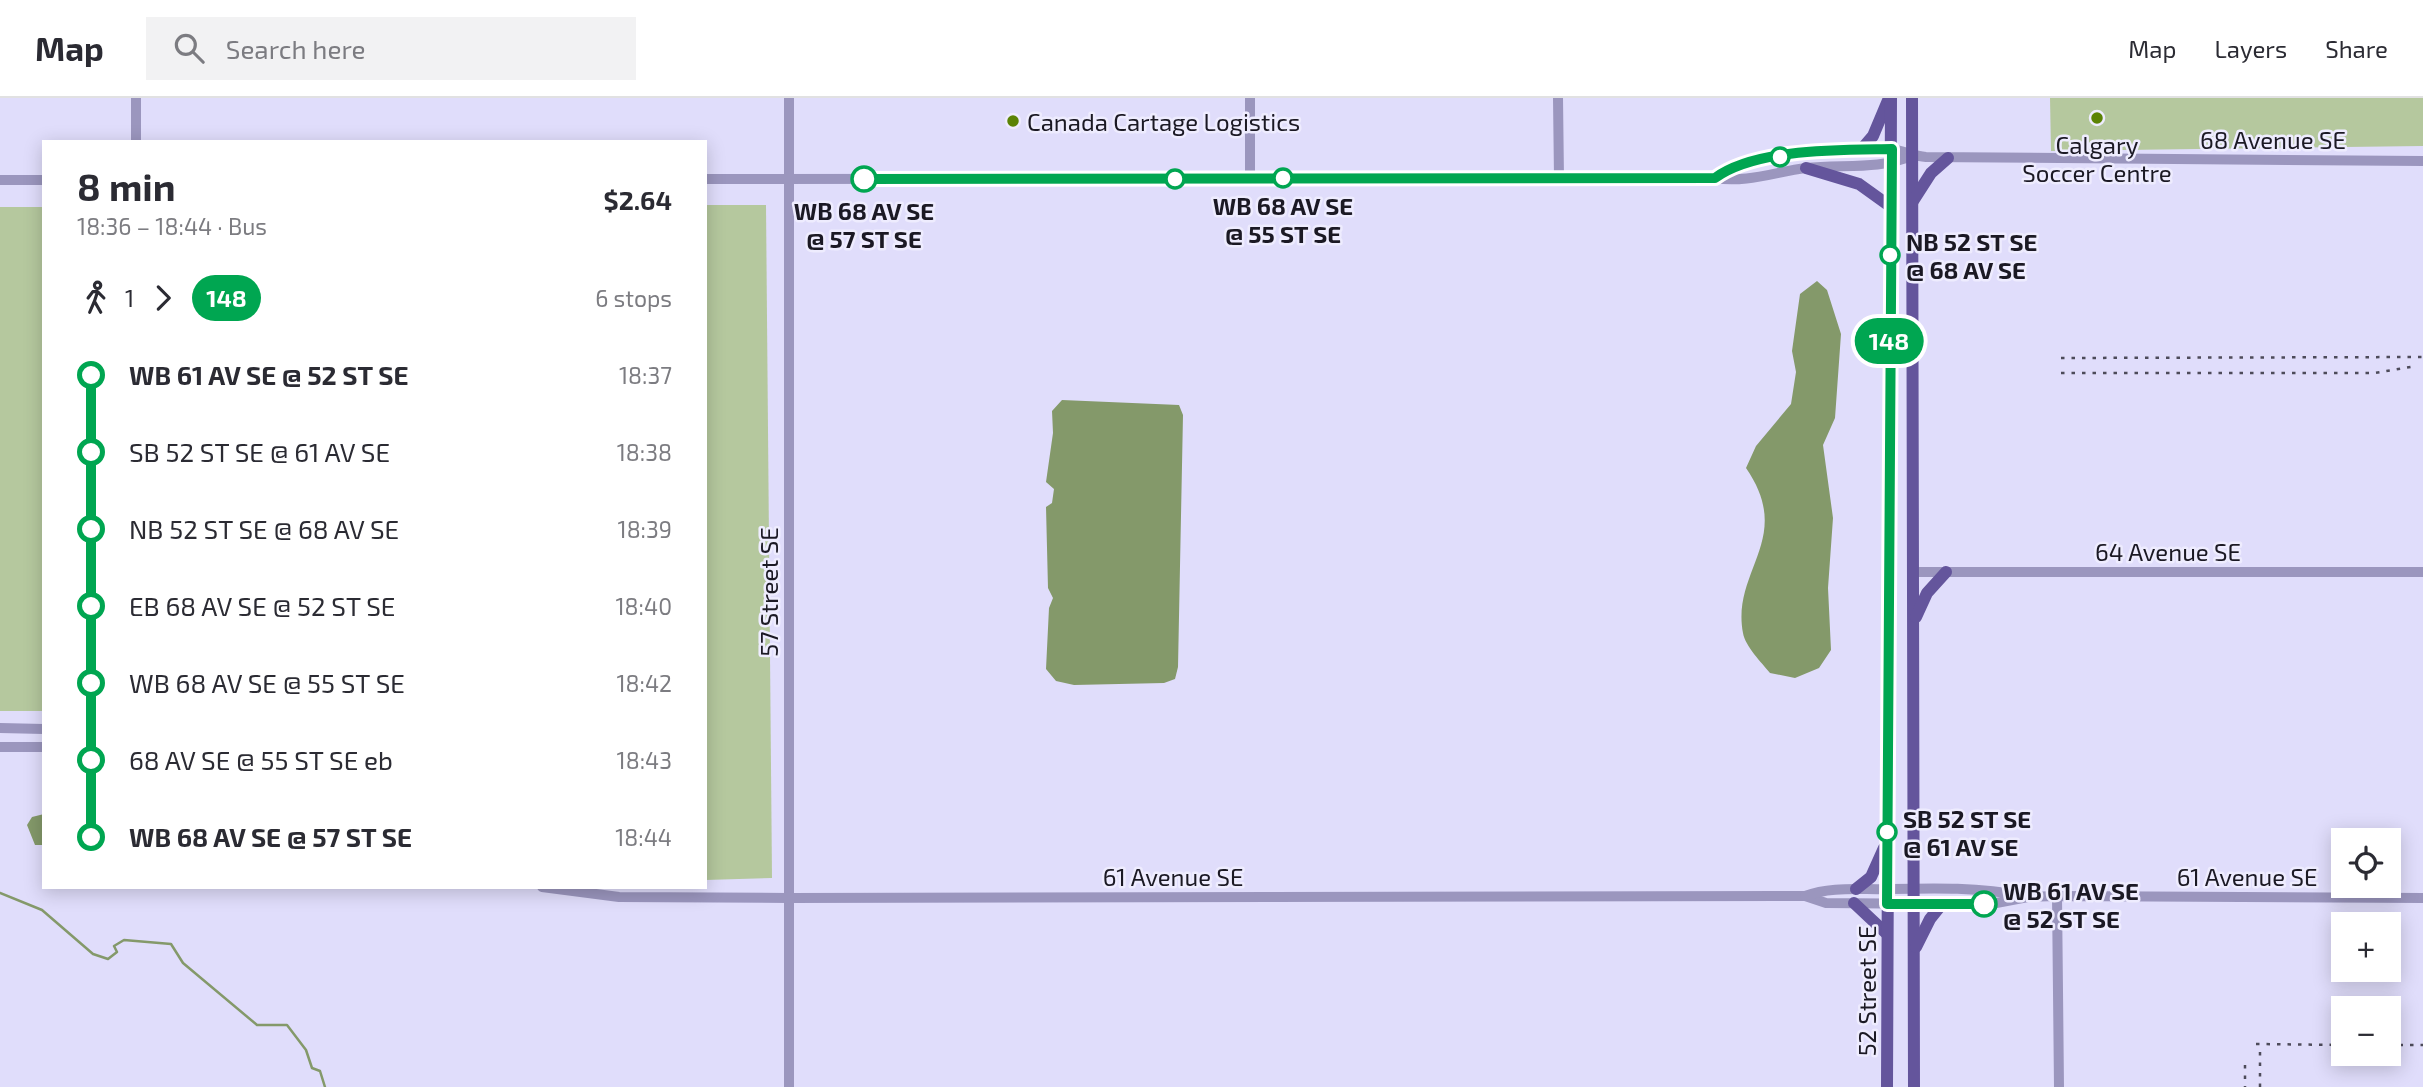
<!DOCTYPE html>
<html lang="en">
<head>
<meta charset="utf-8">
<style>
  :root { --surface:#fff; --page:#f2f2f3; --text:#2b2b33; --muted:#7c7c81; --line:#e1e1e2 }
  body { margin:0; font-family:"Exo 2",sans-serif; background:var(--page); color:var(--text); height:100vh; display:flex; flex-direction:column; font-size:26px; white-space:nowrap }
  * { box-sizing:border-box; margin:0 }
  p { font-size:23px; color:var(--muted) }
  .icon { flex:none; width:38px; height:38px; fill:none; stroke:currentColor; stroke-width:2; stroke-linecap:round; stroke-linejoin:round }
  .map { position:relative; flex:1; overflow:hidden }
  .side { position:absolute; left:42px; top:42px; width:665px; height:749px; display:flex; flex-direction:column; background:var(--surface); border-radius:0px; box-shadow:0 4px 18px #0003 }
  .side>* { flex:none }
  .badge { padding:0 14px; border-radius:23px; font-size:24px; line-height:46px }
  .buttons { position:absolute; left:2331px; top:730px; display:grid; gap:14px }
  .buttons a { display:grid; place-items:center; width:70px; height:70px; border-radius:0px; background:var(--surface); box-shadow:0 4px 18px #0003; font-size:35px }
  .map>.badge { position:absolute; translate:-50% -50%; box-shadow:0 0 0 4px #fff }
  .legs { display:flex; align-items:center; gap:10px; height:77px; padding:0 35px; font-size:23px }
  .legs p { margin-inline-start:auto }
  .overview { display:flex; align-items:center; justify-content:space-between; height:119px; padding:0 35px }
  h1 { font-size:38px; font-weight:700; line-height:52px }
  ul { padding:0 35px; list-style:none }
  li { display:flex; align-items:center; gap:24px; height:77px; font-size:26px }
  li i { display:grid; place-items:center; width:10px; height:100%; margin:0 9px; background:currentColor }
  li i::after { content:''; width:18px; height:18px; margin:-9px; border:5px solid; border-radius:50%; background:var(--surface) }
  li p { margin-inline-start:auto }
  li:first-child i { background:linear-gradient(#0000 50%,currentColor 0) }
  li:last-child i { background:linear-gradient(currentColor 50%,#0000 0) }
  header { display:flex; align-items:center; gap:42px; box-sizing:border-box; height:98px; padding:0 35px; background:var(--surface); border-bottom:2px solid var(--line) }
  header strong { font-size:33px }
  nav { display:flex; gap:38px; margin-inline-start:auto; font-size:24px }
  .search { width:490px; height:63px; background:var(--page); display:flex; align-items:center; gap:18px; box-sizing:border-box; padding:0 24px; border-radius:0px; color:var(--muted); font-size:26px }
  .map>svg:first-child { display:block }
  .green { fill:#b5c89e }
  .water { fill:#84996a }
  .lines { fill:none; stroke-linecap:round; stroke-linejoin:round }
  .stream { stroke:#84996a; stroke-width:2.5 }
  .minor { stroke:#9b96be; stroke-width:10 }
  .major { stroke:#64559c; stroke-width:12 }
  .rail { stroke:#4d4b5a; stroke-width:2.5; stroke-dasharray:3.5 7; stroke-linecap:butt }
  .line-1-casing { stroke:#fff; stroke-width:16 }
  .line-1 { stroke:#00a651; stroke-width:10 }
  .poi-dot { fill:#5b8305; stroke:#eeecfe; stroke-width:2.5 }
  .stop-1-dot { fill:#fff; stroke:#00a651; stroke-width:3.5 }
  .labels { text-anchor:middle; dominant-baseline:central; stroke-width:5; stroke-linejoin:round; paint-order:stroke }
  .poi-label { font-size:24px; fill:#1b1924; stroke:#eeecfe; text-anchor:start }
  .street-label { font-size:24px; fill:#1b1924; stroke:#eeecfe }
  .stop-label { font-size:24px; font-weight:bold; fill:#1b1924; stroke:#eeecfe; text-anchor:start }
</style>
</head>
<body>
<header>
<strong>Map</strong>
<div class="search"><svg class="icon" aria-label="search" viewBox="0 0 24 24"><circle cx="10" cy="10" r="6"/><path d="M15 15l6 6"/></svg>Search here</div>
<nav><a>Map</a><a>Layers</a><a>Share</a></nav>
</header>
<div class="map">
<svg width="2423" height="989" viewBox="0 0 2423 989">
  <rect width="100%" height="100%" fill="#e0ddfb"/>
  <!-- green -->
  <g class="green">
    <polygon points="2050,0 2423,0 2423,48 2051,53"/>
    <polygon points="705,107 766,107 772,780 705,782"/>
    <rect x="0" y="109" width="44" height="504"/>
  </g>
  <!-- water -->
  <g class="water">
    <path d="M1817 183 1827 192 1841 236 1835 320 1823 347 1833 420 1828 490 1831 552 1819 570 1795 580 1770 575C1762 565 1745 548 1743 535 1731 472 1795 441 1746 370L1756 348 1791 306 1796 274 1792 253 1800 196Z"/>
    <polygon points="1062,302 1179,307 1183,317 1178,569 1175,581 1164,585 1074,587 1056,583 1046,571 1049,510 1053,500 1048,490 1046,409 1052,405 1054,391 1046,384 1053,335 1052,313"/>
    <polygon points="44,716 44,747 35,747 27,727 32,719"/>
  </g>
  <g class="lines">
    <!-- stream -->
    <polyline class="stream" points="0,795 42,812 93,856 108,861 117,854 114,848 124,842 171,846 183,865 257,927 287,927 306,952 312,970 320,973 325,989"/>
    <!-- minor -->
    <g class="minor">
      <polyline points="789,0 789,989"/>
      <polyline points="1250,0 1250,80"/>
      <polyline points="1558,0 1559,80"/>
      <polyline points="136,44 136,0"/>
      <path d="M1715 80C1747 57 1850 47 1890 51 1902 52 1913 58 1926 59L2423 63"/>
      <path d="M705 81 1715 80C1746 85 1775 74 1806 70 1842 66 1878 72 1912 58"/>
      <polyline points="0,82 44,82"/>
      <polyline points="1913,474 2423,474"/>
      <polyline points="0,630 44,631"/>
      <polyline points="0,649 44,649"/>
      <polyline points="542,789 619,799 789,800 1805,798 1826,805 1942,806 1991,806 2028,799 2057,798 2423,800"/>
      <path d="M1805 798C1832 788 1860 792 1890 791 1935 790 1980 789 2024 798"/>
      <polyline points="2057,798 2059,989"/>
    </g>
    <!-- major -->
    <g class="major">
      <polyline points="1912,0 1914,989"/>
      <polyline points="1861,52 1873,38 1889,0"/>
      <polyline points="1806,70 1859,86 1891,109"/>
      <polyline points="1913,103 1931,75 1948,60"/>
      <polyline points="1916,519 1927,495 1946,474"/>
      <polyline points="1856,791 1871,779 1884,750"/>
      <polyline points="1854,805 1887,836"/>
      <polyline points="1916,849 1930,821 1942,806"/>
      <polyline points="1887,989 1891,0"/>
    </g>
    <!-- rail -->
    <g class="rail">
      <polyline points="2061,260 2423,259"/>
      <polyline points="2061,275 2375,275 2416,268"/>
      <polyline points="2256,946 2343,947"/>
      <polyline points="2389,947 2423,947"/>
      <polyline points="2245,967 2245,989"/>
      <polyline points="2260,989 2260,952"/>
    </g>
  </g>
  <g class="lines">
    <defs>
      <path id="line-1" d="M864 81 1715 80C1756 50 1841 52 1892 51L1887 806H1984"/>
    </defs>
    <!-- line-1 casing -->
    <use href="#line-1" class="line-1-casing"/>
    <!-- line-1 -->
    <use href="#line-1" class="line-1"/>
  </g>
  <!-- markers -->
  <g class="poi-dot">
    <circle cx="2097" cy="20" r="7"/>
    <circle cx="1013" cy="23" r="7"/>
  </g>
  <g class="stop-1-dot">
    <circle cx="1780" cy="59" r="9"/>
    <circle cx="1283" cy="80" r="9"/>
    <circle cx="864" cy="81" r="12"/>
    <circle cx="1175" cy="81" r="9"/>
    <circle cx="1890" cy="157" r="9"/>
    <circle cx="1887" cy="734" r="9"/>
    <circle cx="1984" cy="806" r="12"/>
  </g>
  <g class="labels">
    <!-- poi labels -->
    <g class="poi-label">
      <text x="1027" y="23">Canada Cartage Logistics</text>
      <text x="2097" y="46" text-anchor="middle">Calgary<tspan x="2097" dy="28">Soccer Centre</tspan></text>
    </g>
    <!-- street labels -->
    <g class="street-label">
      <text x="2273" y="41">68 Avenue SE</text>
      <text x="2168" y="453">64 Avenue SE</text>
      <text transform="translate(768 494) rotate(-90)">57 Street SE</text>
      <text x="1173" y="778">61 Avenue SE</text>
      <text x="2247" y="778">61 Avenue SE</text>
      <text transform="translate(1866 893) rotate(-90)">52 Street SE</text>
    </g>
    <!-- stop labels -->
    <g class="stop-label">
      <text x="1283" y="107" text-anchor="middle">WB 68 AV SE<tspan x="1283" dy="28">@ 55 ST SE</tspan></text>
      <text x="864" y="112" text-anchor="middle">WB 68 AV SE<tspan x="864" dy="28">@ 57 ST SE</tspan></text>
      <text x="1906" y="143">NB 52 ST SE<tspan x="1906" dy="28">@ 68 AV SE</tspan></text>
      <text x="1903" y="720">SB 52 ST SE<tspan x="1903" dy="28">@ 61 AV SE</tspan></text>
      <text x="2003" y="792">WB 61 AV SE<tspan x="2003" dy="28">@ 52 ST SE</tspan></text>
    </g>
  </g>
</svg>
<div class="buttons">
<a><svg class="icon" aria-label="locate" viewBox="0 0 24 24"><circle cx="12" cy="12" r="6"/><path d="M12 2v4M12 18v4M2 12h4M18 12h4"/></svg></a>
<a>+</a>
<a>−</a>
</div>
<b class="badge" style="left:1889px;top:243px;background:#00a651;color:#fff">148</b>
<section class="side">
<div class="overview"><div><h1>8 min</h1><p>18:36 – 18:44 · Bus</p></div><b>$2.64</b></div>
<div class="legs"><svg class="icon" aria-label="walk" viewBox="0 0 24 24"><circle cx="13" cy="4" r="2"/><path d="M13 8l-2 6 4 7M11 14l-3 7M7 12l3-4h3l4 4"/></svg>1<svg class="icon" aria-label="forward" viewBox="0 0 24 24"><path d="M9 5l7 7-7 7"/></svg><b class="badge" style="background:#00a651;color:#fff">148</b><p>6 stops</p></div>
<ul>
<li><i style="color:#00a651"></i><b>WB 61 AV SE @ 52 ST SE</b><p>18:37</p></li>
<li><i style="color:#00a651"></i><span>SB 52 ST SE @ 61 AV SE</span><p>18:38</p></li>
<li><i style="color:#00a651"></i><span>NB 52 ST SE @ 68 AV SE</span><p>18:39</p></li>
<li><i style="color:#00a651"></i><span>EB 68 AV SE @ 52 ST SE</span><p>18:40</p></li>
<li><i style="color:#00a651"></i><span>WB 68 AV SE @ 55 ST SE</span><p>18:42</p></li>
<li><i style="color:#00a651"></i><span>68 AV SE @ 55 ST SE eb</span><p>18:43</p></li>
<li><i style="color:#00a651"></i><b>WB 68 AV SE @ 57 ST SE</b><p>18:44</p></li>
</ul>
</section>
</div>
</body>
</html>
